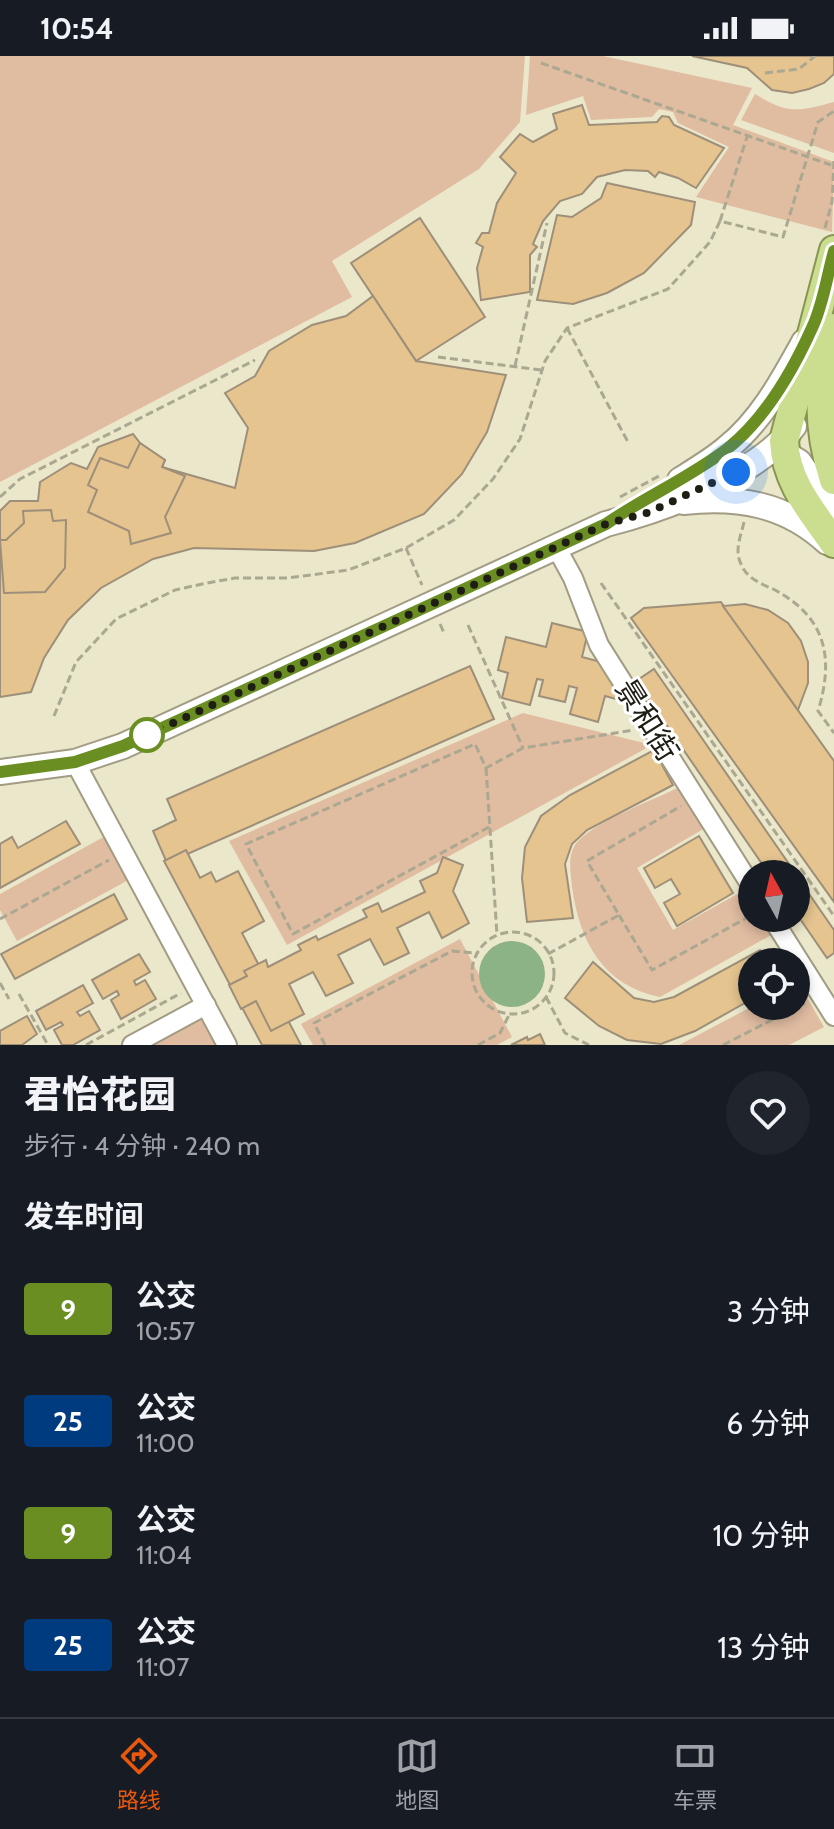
<!DOCTYPE html>
<html lang="zh">
<head>
<meta charset="utf-8">
<style>
  :root { --surface:#171b24; --page:#20242c; --text:#f1f3f6; --muted:#9ea1a6; --line:#363941; --accent:#ea580c }
  body { margin:0; font-family:Cabin,"Noto Sans SC",sans-serif; background:var(--page); color:var(--text); height:100vh; display:flex; flex-direction:column; font-size:30px; white-space:nowrap }
  * { box-sizing:border-box; margin:0 }
  p { font-size:26px; color:var(--muted) }
  .icon { flex:none; width:44px; height:44px; fill:none; stroke:currentColor; stroke-width:2; stroke-linecap:round; stroke-linejoin:round }
  .map { position:relative; height:989px; overflow:hidden }
  .side { display:flex; flex-direction:column; background:var(--surface); flex:1 }
  .side>* { flex:none }
  .badge { padding:0 16px; border-radius:6px; font-size:28px; line-height:52px }
  .needle { width:52px; rotate:352deg }
  .controls { position:absolute; left:738px; top:804px; display:grid; gap:16px }
  .controls a { display:grid; place-items:center; width:72px; height:72px; border-radius:50%; background:var(--surface); box-shadow:0 4px 12px #0003; font-size:40px }
  .you { position:absolute; width:40px; height:40px; margin:-20px; border:6px solid #fff; border-radius:50%; background:#1a73e8; box-shadow:0 0 0 12px #1a73e833 }
  .map>.badge { position:absolute; translate:-50% -50%; box-shadow:0 0 0 4px #fff }
  h2 { padding:0 24px; font-size:30px; line-height:72px }
  .round { display:grid; place-items:center; flex:none; width:84px; height:84px; border-radius:42px; background:var(--page) }
  .overview { display:flex; align-items:center; justify-content:space-between; height:136px; padding:0 24px }
  h1 { font-size:38px; font-weight:800; line-height:60px }
  ul { padding:0; list-style:none }
  li { display:flex; align-items:center; gap:24px; height:112px; padding:0 24px }
  li div { flex:1 }
  li b { display:block; font-size:30px }
  li em { font-style:normal }
  li .badge { min-width:88px; font-weight:700; text-align:center }
  .status { display:flex; justify-content:space-between; align-items:center; height:56px; padding:0 40px; background:var(--surface); direction:ltr }
  .status svg { height:22px; fill:currentColor }
  .dock { display:flex; justify-content:space-around; align-items:center; height:112px; border-top:2px solid var(--line); background:var(--surface); font-size:22px; color:var(--muted) }
  .dock a { display:grid; justify-items:center; gap:4px }
  .dock .active { color:var(--accent) }
  .map>svg:first-child { display:block }
  .green { fill:#e0bca1 }
  .water { fill:#8bb385 }
  .building { fill:#e5c48f; stroke:#9d8f79; stroke-width:2 }
  .lines { fill:none; stroke-linecap:round; stroke-linejoin:round }
  .minor-casing { stroke:#a19c83; stroke-width:22 }
  .secondary-casing { stroke:#a19c83; stroke-width:28 }
  .trunk-casing { stroke:#869552; stroke-width:32 }
  .path { stroke:#aba891; stroke-width:3; stroke-dasharray:8 4; stroke-linecap:butt }
  .minor { stroke:#fff; stroke-width:18 }
  .secondary { stroke:#fff; stroke-width:24 }
  .trunk { stroke:#cbde8f; stroke-width:28 }
  .line-casing { stroke:#fff; stroke-width:18 }
  .line { stroke:#6b8e23; stroke-width:12 }
  .walk { stroke:#1f1e14; stroke-width:8; stroke-dasharray:0 14.4 }
  .stop-dot { fill:#fff; stroke:#6b8e23; stroke-width:4 }
  .labels { text-anchor:middle; dominant-baseline:central; stroke-width:6; stroke-linejoin:round; paint-order:stroke }
  .street-label { font-size:30px; fill:#1f1e14; stroke:#fff }
</style>
</head>
<body>
<div class="status"><b>10:54</b><svg viewBox="0 0 49 12"><path d="M0 12V9h3v3zM5 12V6h3v6zM10 12V3h3v9zM15 12V0h3v12zM26 1h20v11H26zM47 4h2v5h-2z"/></svg></div>
<div class="map">
<svg width="834" height="989" viewBox="0 0 834 989">
  <rect width="100%" height="100%" fill="#ebe7cb"/>
  <!-- green -->
  <g class="green">
    <polygon points="0,0 525,0 520,66 479,113 332,205 352,241 0,426"/>
    <polygon points="530,0 603,0 752,32 733,69 834,106 832,176 696,141 729,91 678,67 673,56 659,53 652,61 591,64 583,40 526,59"/>
    <path d="M755 38C787 58 798 56 834 46V97L741 64Z"/>
    <polygon points="523,657 652,689 287,889 229,785"/>
    <path d="M682 730 705 772 637 812 673 874 748 832 752 838V862H766L775 877 660 941C603 929 580 887 572 831 571 818 567 802 575 789 590 767 656 743 682 730Z"/>
    <polygon points="109,778 132,822 17,885 0,854 0,838"/>
    <polygon points="460,883 512,981 497,989 313,989 301,968"/>
    <polygon points="798,926 824,971 789,989 679,989 753,950 796,950"/>
    <polygon points="204,955 220,989 143,989"/>
  </g>
  <!-- water -->
  <circle class="water" cx="512" cy="918" r="33"/>
  <!-- building -->
  <g class="building">
    <polygon points="692,0 834,0 834,18 824,27 809,33 792,37 772,34 747,12"/>
    <polygon points="582,49 589,69 657,66 662,60 669,61 674,69 724,92 696,132 678,122 659,116 655,121 648,115 625,114 597,121 582,138 560,145 543,165 533,188 537,191 530,199 530,236 481,244 477,212 483,191 476,187 482,177 489,177 497,147 516,117 500,101 520,78 533,86 557,73 553,58"/>
    <polygon points="607,127 695,146 691,169 644,217 607,237 573,248 537,244 557,159 572,161 601,142"/>
    <polygon points="420,162 485,261 416,305 351,207"/>
    <polygon points="373,240 416,305 506,319 487,376 462,418 424,458 355,487 314,495 194,492 153,503 101,532 68,564 44,602 31,636 0,641 0,455 10,445 38,445 40,426 71,407 87,413 98,391 133,378 140,387 165,404 162,411 235,432 248,372 225,337 255,320 269,295 312,269 346,260"/>
    <polygon points="140,387 165,404 162,411 185,420 165,461 171,477 131,488 129,475 88,456 97,434 88,429 100,402 128,412"/>
    <polygon points="51,454 53,465 66,464 65,512 45,536 4,537 0,484 6,484 24,467 23,455"/>
    <polygon points="721,546 834,705 834,846 631,562 644,552"/>
    <polygon points="745,548 768,554 788,567 801,585 808,606 808,627 798,654 723,550"/>
    <polygon points="552,567 588,576 582,601 624,612 616,643 605,640 598,666 570,658 577,632 569,630 565,646 539,640 543,624 537,623 530,649 502,642 508,617 498,614 506,581 546,591"/>
    <polygon points="470,610 494,663 167,807 153,775 176,764 167,743"/>
    <polygon points="654,613 796,818 769,818 636,625"/>
    <polygon points="654,694 673,729 587,774 572,788 565,808 573,862 527,866 522,822 525,791 541,760 570,739"/>
    <polygon points="66,765 80,788 0,832 0,788 12,781 18,792"/>
    <polygon points="699,780 733,837 677,870 664,847 680,838 671,823 655,832 644,812"/>
    <polygon points="186,794 200,822 211,816 216,826 238,815 264,865 242,877 301,989 262,989 164,805"/>
    <polygon points="443,801 463,809 453,835 469,867 442,882 429,856 397,872 409,897 384,909 370,883 338,899 353,927 326,940 313,916 289,928 304,958 271,975 256,945 241,953 229,929 247,920 244,915 266,904 268,911 301,894 298,889 316,880 318,884 367,861 363,854 378,847 382,856 425,836 420,825 437,817"/>
    <polygon points="796,819 834,874 834,897 827,902 796,857"/>
    <polygon points="114,838 127,863 15,923 1,898"/>
    <polygon points="760,894 766,906 752,906 752,943 695,975 661,988 627,984 599,970 565,942 593,906 634,942 654,946 674,941"/>
    <polygon points="139,898 150,916 134,925 136,929 145,924 156,943 121,963 111,944 119,939 117,935 103,943 92,924"/>
    <polygon points="83,929 93,947 77,956 80,960 89,955 100,974 73,989 62,989 54,974 63,969 61,966 46,974 36,955"/>
    <polygon points="27,960 37,978 22,989 0,989 0,975"/>
    <polygon points="540,978 545,989 511,989 527,981 528,984"/>
  </g>
  <g class="lines">
    <defs>
      <g id="minor">
        <polyline points="556,491 573,522 599,589 752,831"/>
        <polyline points="75,706 227,989"/>
        <polyline points="772,862 834,960"/>
        <polyline points="132,989 206,949"/>
      </g>
      <g id="secondary">
        <polyline points="781,395 799,406 834,456"/>
        <path d="M680 424C696 414 713 404 727 392 761 365 783 324 804 286"/>
        <path d="M683 446C738 440 786 448 827 486"/>
        <path d="M0 716 75 706 123 690 606 468C662 454 760 418 794 370"/>
      </g>
      <g id="trunk">
        <path d="M834 194 784 385C786 426 811 454 834 487"/>
        <path d="M832 272C818 324 817 372 834 424"/>
      </g>
    </defs>
    <!-- minor casing -->
    <use href="#minor" class="minor-casing"/>
    <!-- secondary casing -->
    <use href="#secondary" class="secondary-casing"/>
    <!-- trunk casing -->
    <use href="#trunk" class="trunk-casing"/>
    <!-- path -->
    <g class="path">
      <polyline points="541,7 831,109"/>
      <polyline points="765,17 799,13 815,0"/>
      <polyline points="720,165 747,81"/>
      <polyline points="825,172 832,146 834,105"/>
      <polyline points="567,272 629,388"/>
      <polyline points="438,301 541,314"/>
      <polyline points="515,310 547,167"/>
      <polyline points="0,441 20,423 255,304"/>
      <polyline points="620,441 659,420"/>
      <path d="M744 466C741 480 734 494 741 508 747 523 762 528 775 534 827 562 834 603 818 655L834 677"/>
      <polyline points="406,492 422,529"/>
      <polyline points="601,527 834,860"/>
      <polyline points="440,568 445,579"/>
      <polyline points="468,569 523,692"/>
      <polyline points="54,660 76,606 116,563 175,534 207,527 235,522 288,522 348,514 406,492 454,464 493,423 520,383 545,305 567,272 668,233 710,186 720,165 783,181 818,66 834,55"/>
      <polyline points="486,712 497,879"/>
      <polyline points="489,771 293,878 246,788 475,688 486,712 523,692 634,674"/>
      <polyline points="619,859 652,914 752,859"/>
      <polyline points="0,863 109,804"/>
      <circle cx="513" cy="917" r="41"/>
      <polyline points="548,898 619,859 587,805 681,750"/>
      <polyline points="0,927 9,943"/>
      <polyline points="19,938 48,989"/>
      <polyline points="546,941 565,977 589,989"/>
      <polyline points="86,989 181,937"/>
      <polyline points="325,989 314,967 452,895 476,897"/>
      <polyline points="478,989 500,977 509,959"/>
      <polyline points="723,989 805,947"/>
    </g>
    <!-- minor -->
    <use href="#minor" class="minor"/>
    <!-- secondary -->
    <use href="#secondary" class="secondary"/>
    <!-- trunk -->
    <use href="#trunk" class="trunk"/>
  </g>
  <g class="lines">
    <defs>
      <path id="line" d="M0 716 75 706 123 690 606 468C645 441 689 422 727 393 764 364 793 314 812 272 823 249 827 220 834 195"/>
    </defs>
    <!-- line casing -->
    <use href="#line" class="line-casing"/>
    <!-- line -->
    <use href="#line" class="line"/>
    <!-- walk -->
    <polyline class="walk" points="147,679 606,468 647,457 736,416"/>
  </g>
  <!-- markers -->
  <circle class="stop-dot" cx="147" cy="679" r="16"/>
  <g class="labels">
    <!-- street labels -->
    <g class="street-label">
      <text transform="translate(647 664) rotate(58)">景和街</text>
    </g>
  </g>
</svg>
<div class="controls">
<a><svg class="needle" viewBox="-14 -14 28 28"><path d="M0-13l5 13h-10z" fill="#e53935"/><path d="M0 13l5-13h-10z" fill="#9ea1a6"/></svg></a>
<a><svg class="icon" aria-label="locate" viewBox="0 0 24 24"><circle cx="12" cy="12" r="6"/><path d="M12 2v4M12 18v4M2 12h4M18 12h4"/></svg></a>
</div>
<div class="you" style="left:736px;top:416px"></div>
</div>
<section class="side">
<div class="overview"><div><h1>君怡花园</h1><p>步行 · 4 分钟 · 240 m</p></div><a class="round"><svg class="icon" aria-label="heart" viewBox="0 0 24 24"><path d="M12 20l-8-8c-3-5 5-10 8-4 3-6 11-1 8 4z"/></svg></a></div>
<h2>发车时间</h2>
<ul>
<li><span class="badge" style="background:#6b8e23;color:#fff">9</span><div><b>公交</b><p>10:57</p></div><em>3 分钟</em></li>
<li><span class="badge" style="background:#003b80;color:#fff">25</span><div><b>公交</b><p>11:00</p></div><em>6 分钟</em></li>
<li><span class="badge" style="background:#6b8e23;color:#fff">9</span><div><b>公交</b><p>11:04</p></div><em>10 分钟</em></li>
<li><span class="badge" style="background:#003b80;color:#fff">25</span><div><b>公交</b><p>11:07</p></div><em>13 分钟</em></li>
</ul>
</section>
<nav class="dock">
<a class="active"><svg class="icon" aria-label="directions" viewBox="0 0 24 24"><path d="M12 3l9 9-9 9-9-9zM9 14v-3h6M13 9l2 2-2 2"/></svg>路线</a>
<a><svg class="icon" aria-label="map" viewBox="0 0 24 24"><path d="M3 6l6-2 6 2 6-2v14l-6 2-6-2-6 2zM9 4v14M15 6v14"/></svg>地图</a>
<a><svg class="icon" aria-label="tickets" viewBox="0 0 24 24"><path d="M3 7h18v10H3zM15 7v10"/></svg>车票</a>
</nav>
</body>
</html>
